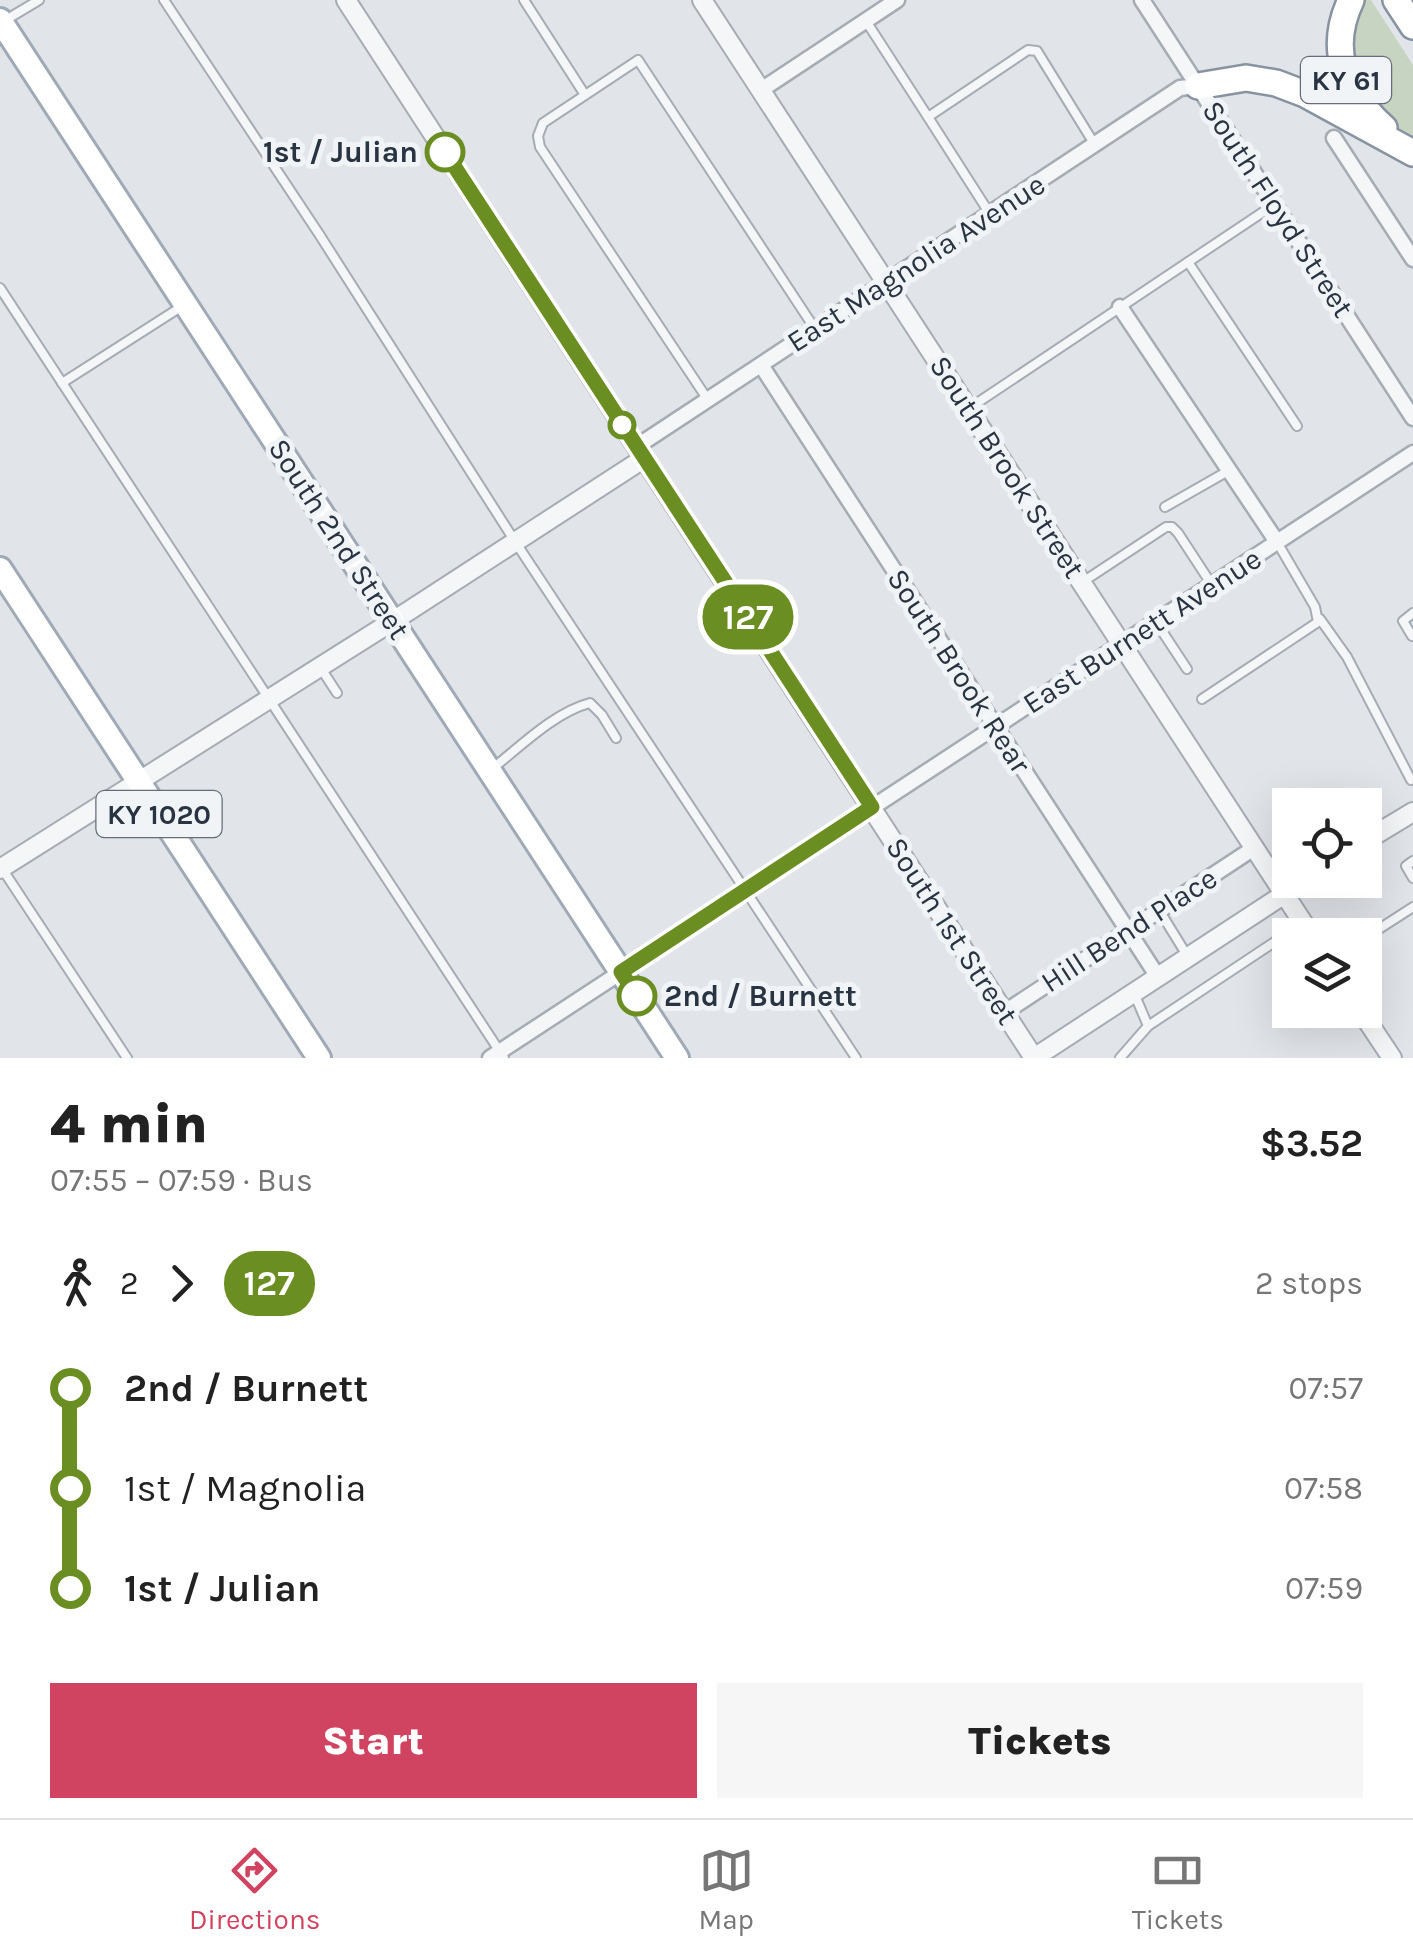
<!DOCTYPE html>
<html lang="en">
<head>
<meta charset="utf-8">
<style>
  :root { --surface:#fff; --page:#f6f6f6; --text:#222; --muted:#767676; --line:#e0e0e0; --accent:#d14461 }
  body { margin:0; font-family:Karla,sans-serif; background:var(--page); color:var(--text); height:100vh; display:flex; flex-direction:column; font-size:38px; white-space:nowrap }
  * { box-sizing:border-box; margin:0 }
  p { font-size:32px; color:var(--muted) }
  .icon { flex:none; width:55px; height:55px; fill:none; stroke:currentColor; stroke-width:2; stroke-linecap:round; stroke-linejoin:round }
  .map { position:relative; height:1058px; overflow:hidden }
  .details { display:flex; flex-direction:column; background:var(--surface); flex:1 }
  .details>* { flex:none }
  .badge { padding:0 20px; border-radius:32px; font-size:35px; line-height:65px }
  .tools { position:absolute; left:1272px; top:788px; display:grid; gap:20px }
  .tools a { display:grid; place-items:center; width:110px; height:110px; border-radius:0px; background:var(--surface); box-shadow:0 10px 40px #0002; font-size:50px }
  .map>.badge { position:absolute; translate:-50% -50%; box-shadow:0 0 0 5px #fff }
  .legs { display:flex; align-items:center; gap:15px; height:110px; padding:0 50px; font-size:32px }
  .legs p { margin-inline-start:auto }
  .summary { display:flex; align-items:center; justify-content:space-between; height:170px; padding:0 50px }
  h1 { font-size:55px; font-weight:800; line-height:75px }
  .primary-button { display:flex; gap:20px; margin-top:auto; padding:20px 50px }
  .primary-button a { flex:1; height:115px; border-radius:0px; background:var(--accent); color:#fff; font-size:40px; font-weight:800; line-height:115px; text-align:center }
  .primary-button a+a { background:var(--page); color:var(--text) }
  ul { padding:0 50px; list-style:none }
  li { display:flex; align-items:center; gap:35px; height:100px; font-size:38px }
  li i { display:grid; place-items:center; width:15px; height:100%; margin:0 12px; background:currentColor }
  li i::after { content:''; width:25px; height:25px; margin:-12px; border:8px solid; border-radius:50%; background:var(--surface) }
  li p { margin-inline-start:auto }
  li:first-child i { background:linear-gradient(#0000 50%,currentColor 0) }
  li:last-child i { background:linear-gradient(currentColor 50%,#0000 0) }
  .tab-bar { display:flex; justify-content:space-around; align-items:center; height:140px; border-top:2px solid var(--line); background:var(--surface); font-size:28px; color:var(--muted) }
  .tab-bar a { display:grid; justify-items:center; gap:5px }
  .tab-bar .on { color:var(--accent) }
  .map>svg:first-child { display:block }
  .grass { fill:#c8d4c2 }
  .lines { fill:none; stroke-linecap:round; stroke-linejoin:round }
  .service-casing { stroke:#a6acb4; stroke-width:12 }
  .minor-casing { stroke:#a6acb4; stroke-width:19 }
  .tertiary-casing { stroke:#a6acb4; stroke-width:22 }
  .primary-casing { stroke:#a0aab6; stroke-width:28 }
  .motorway-casing { stroke:#8893a1; stroke-width:30 }
  .service { stroke:#f4f6f8; stroke-width:8 }
  .minor { stroke:#f4f6f8; stroke-width:14 }
  .tertiary { stroke:#f4f6f8; stroke-width:18 }
  .primary { stroke:#fff; stroke-width:22 }
  .motorway { stroke:#fff; stroke-width:25 }
  .line-1-casing { stroke:#fff; stroke-width:22 }
  .line-1 { stroke:#6b8e23; stroke-width:15 }
  .stop-1-dot { fill:#fff; stroke:#6b8e23; stroke-width:5 }
  .labels { text-anchor:middle; dominant-baseline:central; stroke-width:10; stroke-linejoin:round; paint-order:stroke }
  .shield { fill:#f1f4f7; stroke:#656e78; stroke-width:2.5 }
  .shield-label { font-size:28px; font-weight:bold; fill:#293442 }
  .stop-label { font-size:30px; font-weight:bold; fill:#293442; stroke:#f1f4f7; text-anchor:end }
  .street-label { font-size:30px; fill:#293442; stroke:#f1f4f7 }
</style>
</head>
<body>
<div class="map">
<svg width="1413" height="1058" viewBox="0 0 1413 1058">
  <rect width="100%" height="100%" fill="#e1e5ea"/>
  <!-- grass -->
  <polygon class="grass" points="1358,0 1371,0 1413,65 1413,141 1387,125 1349,70"/>
  <g class="lines">
    <defs>
      <g id="service">
        <polyline points="164,0 319,234 516,543 856,1058"/>
        <polyline points="524,0 585,95"/>
        <polyline points="4,21 39,0"/>
        <polyline points="866,21 928,117"/>
        <polyline points="990,214 928,117 1028,50 1037,51 1095,145"/>
        <polyline points="1188,262 1297,426"/>
        <polyline points="0,288 504,1058"/>
        <polyline points="62,383 184,305"/>
        <polyline points="708,400 540,147 538,136 543,123 638,60 815,329"/>
        <polyline points="971,407 1275,204"/>
        <polyline points="1165,507 1228,471"/>
        <polyline points="1084,581 1166,527 1172,527 1178,533 1212,585"/>
        <polyline points="1320,619 1347,657 1411,780"/>
        <polyline points="1156,622 1187,669"/>
        <polyline points="1412,636 1403,621 1413,613"/>
        <polyline points="320,667 337,693"/>
        <polyline points="1202,699 1318,622 1315,607 1277,542"/>
        <path d="M493 768C521 746 555 712 590 703L602 715 616 738"/>
        <polyline points="1413,861 1406,866 1413,878"/>
        <polyline points="3,870 127,1058"/>
        <polyline points="1159,910 1188,957"/>
        <polyline points="1365,938 1413,907"/>
        <polyline points="1148,1026 1303,923"/>
        <polyline points="1120,1058 1148,1026 1134,993"/>
      </g>
      <g id="minor">
        <polyline points="1142,0 1413,418"/>
        <polyline points="761,90 897,0"/>
        <polyline points="1334,138 1413,259"/>
        <polyline points="1120,307 1277,542"/>
        <polyline points="761,365 1158,977"/>
        <polyline points="636,447 1180,88 1198,86"/>
        <polyline points="1005,1012 1254,848"/>
        <polyline points="490,1058 1413,453"/>
      </g>
      <g id="tertiary">
        <polyline points="346,0 1034,1058"/>
        <polyline points="702,0 1311,935"/>
        <polyline points="1365,841 1413,812"/>
        <polyline points="0,869 407,612 643,459"/>
        <polyline points="1360,1010 1392,1058"/>
        <polyline points="1034,1058 1306,880"/>
      </g>
      <g id="primary">
        <polyline points="0,20 677,1058"/>
        <polyline points="0,569 319,1058"/>
      </g>
      <g id="motorway">
        <path d="M1351 0C1327 50 1346 94 1384 128"/>
        <polyline points="1396,0 1413,26"/>
        <polyline points="1198,86 1246,78 1276,83 1305,94 1413,153"/>
      </g>
    </defs>
    <!-- service casing -->
    <use href="#service" class="service-casing"/>
    <!-- minor casing -->
    <use href="#minor" class="minor-casing"/>
    <!-- tertiary casing -->
    <use href="#tertiary" class="tertiary-casing"/>
    <!-- primary casing -->
    <use href="#primary" class="primary-casing"/>
    <!-- motorway casing -->
    <use href="#motorway" class="motorway-casing"/>
    <!-- service -->
    <use href="#service" class="service"/>
    <!-- minor -->
    <use href="#minor" class="minor"/>
    <!-- tertiary -->
    <use href="#tertiary" class="tertiary"/>
    <!-- primary -->
    <use href="#primary" class="primary"/>
    <!-- motorway -->
    <use href="#motorway" class="motorway"/>
  </g>
  <g class="lines">
    <defs>
      <polyline id="line-1" points="445,152 872,807 621,972 637,996"/>
    </defs>
    <!-- line-1 casing -->
    <use href="#line-1" class="line-1-casing"/>
    <!-- line-1 -->
    <use href="#line-1" class="line-1"/>
  </g>
  <!-- markers -->
  <g class="stop-1-dot">
    <circle cx="445" cy="152" r="18"/>
    <circle cx="622" cy="425" r="12"/>
    <circle cx="637" cy="996" r="18"/>
  </g>
  <g class="labels">
    <!-- shield labels -->
    <g class="shield">
      <rect x="1301" y="57" width="90" height="46" rx="8"/>
      <rect x="96.5" y="791" width="125" height="46" rx="8"/>
    </g>
    <g class="shield-label">
      <text x="1346" y="80">KY 61</text>
      <text x="159" y="814">KY 1020</text>
    </g>
    <!-- stop labels -->
    <g class="stop-label">
      <text x="418" y="152">1st / Julian</text>
      <text x="664" y="996" text-anchor="start">2nd / Burnett</text>
    </g>
    <!-- street labels -->
    <g class="street-label">
      <text transform="translate(1278 209) rotate(57)">South Floyd Street</text>
      <text transform="translate(916 263) rotate(-33)">East Magnolia Avenue</text>
      <text transform="translate(1007 467) rotate(57)">South Brook Street</text>
      <text transform="translate(339 539) rotate(57)">South 2nd Street</text>
      <text transform="translate(1142 631) rotate(-33)">East Burnett Avenue</text>
      <text transform="translate(959 671) rotate(57)">South Brook Rear</text>
      <text transform="translate(1129 930) rotate(-33)">Hill Bend Place</text>
      <text transform="translate(952 931) rotate(57)">South 1st Street</text>
    </g>
  </g>
</svg>
<div class="tools">
<a><svg class="icon" aria-label="locate" viewBox="0 0 24 24"><circle cx="12" cy="12" r="6"/><path d="M12 2v4M12 18v4M2 12h4M18 12h4"/></svg></a>
<a><svg class="icon" aria-label="layers" viewBox="0 0 24 24"><path d="M12 4l9 5-9 5-9-5zM3 14l9 5 9-5"/></svg></a>
</div>
<b class="badge" style="left:748px;top:617px;background:#6b8e23;color:#fff">127</b>
</div>
<section class="details">
<div class="summary"><div><h1>4 min</h1><p>07:55 – 07:59 · Bus</p></div><b>$3.52</b></div>
<div class="legs"><svg class="icon" aria-label="walk" viewBox="0 0 24 24"><circle cx="13" cy="4" r="2"/><path d="M13 8l-2 6 4 7M11 14l-3 7M7 12l3-4h3l4 4"/></svg>2<svg class="icon" aria-label="forward" viewBox="0 0 24 24"><path d="M9 5l7 7-7 7"/></svg><b class="badge" style="background:#6b8e23;color:#fff">127</b><p>2 stops</p></div>
<ul>
<li><i style="color:#6b8e23"></i><b>2nd / Burnett</b><p>07:57</p></li>
<li><i style="color:#6b8e23"></i><span>1st / Magnolia</span><p>07:58</p></li>
<li><i style="color:#6b8e23"></i><b>1st / Julian</b><p>07:59</p></li>
</ul>
<div class="primary-button"><a>Start</a><a>Tickets</a></div>
</section>
<nav class="tab-bar">
<a class="on"><svg class="icon" aria-label="directions" viewBox="0 0 24 24"><path d="M12 3l9 9-9 9-9-9zM9 14v-3h6M13 9l2 2-2 2"/></svg>Directions</a>
<a><svg class="icon" aria-label="map" viewBox="0 0 24 24"><path d="M3 6l6-2 6 2 6-2v14l-6 2-6-2-6 2zM9 4v14M15 6v14"/></svg>Map</a>
<a><svg class="icon" aria-label="tickets" viewBox="0 0 24 24"><path d="M3 7h18v10H3zM15 7v10"/></svg>Tickets</a>
</nav>
</body>
</html>
